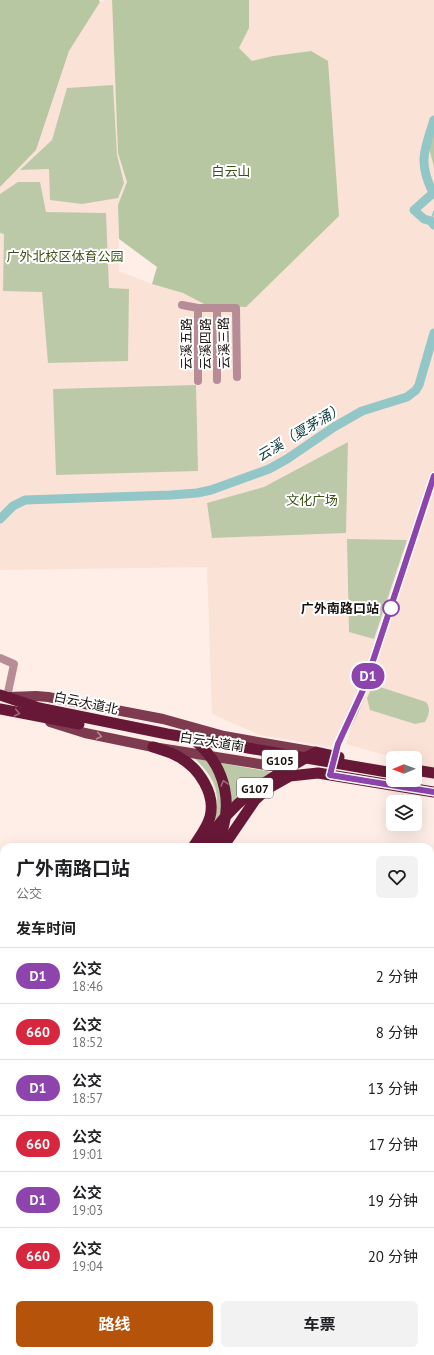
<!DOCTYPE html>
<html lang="zh">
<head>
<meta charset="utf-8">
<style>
  :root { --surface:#fff; --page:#f2f2f2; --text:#202124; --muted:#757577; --line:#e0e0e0; --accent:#b45309 }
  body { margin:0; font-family:"PT Sans","Noto Sans SC",sans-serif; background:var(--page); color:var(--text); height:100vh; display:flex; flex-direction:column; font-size:15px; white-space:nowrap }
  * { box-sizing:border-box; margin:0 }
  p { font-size:13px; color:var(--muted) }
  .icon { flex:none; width:22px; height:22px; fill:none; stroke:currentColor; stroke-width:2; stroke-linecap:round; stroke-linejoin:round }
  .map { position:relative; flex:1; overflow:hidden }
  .sheet { position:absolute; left:0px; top:843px; width:434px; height:512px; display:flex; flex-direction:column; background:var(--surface); border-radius:12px 12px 0 0; box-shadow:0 4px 16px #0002 }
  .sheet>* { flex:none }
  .badge { padding:0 8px; border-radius:13px; font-size:14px; line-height:26px }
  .needle { width:26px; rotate:269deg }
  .buttons { position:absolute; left:386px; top:751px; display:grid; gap:8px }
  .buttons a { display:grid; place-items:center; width:36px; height:36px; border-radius:6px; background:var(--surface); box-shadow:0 4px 16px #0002; font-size:20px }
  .map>.badge { position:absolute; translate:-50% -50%; box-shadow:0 0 0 2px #fff }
  h2 { padding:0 16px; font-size:15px; line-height:36px }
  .round { display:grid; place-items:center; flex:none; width:42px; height:42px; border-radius:6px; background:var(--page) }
  .headline { display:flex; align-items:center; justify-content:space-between; height:68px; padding:0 16px }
  h1 { font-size:19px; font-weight:700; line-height:30px }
  .primary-button { display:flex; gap:8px; margin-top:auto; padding:8px 16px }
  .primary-button a { flex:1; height:46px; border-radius:6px; background:var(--accent); color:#fff; font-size:16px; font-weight:700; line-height:46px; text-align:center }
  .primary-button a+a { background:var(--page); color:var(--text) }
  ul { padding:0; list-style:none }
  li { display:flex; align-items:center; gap:12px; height:56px; padding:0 16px; border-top:1px solid var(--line) }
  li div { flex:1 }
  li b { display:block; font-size:15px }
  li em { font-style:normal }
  li .badge { min-width:44px; font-weight:700; text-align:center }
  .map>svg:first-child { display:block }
  .education { fill:#fae2d7 }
  .green { fill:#bcc9a9 }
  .forest { fill:#b7c7a1 }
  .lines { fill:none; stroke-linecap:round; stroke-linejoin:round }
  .stream { stroke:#92c6c7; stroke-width:1.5 }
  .river { stroke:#92c6c7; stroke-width:9 }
  .minor { stroke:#b68d97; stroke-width:8 }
  .major { stroke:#7e3a4f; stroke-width:10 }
  .highway { stroke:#671836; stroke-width:11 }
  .oneway { stroke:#9c697c }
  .oneway2 { stroke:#b28995 }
  .line-casing { stroke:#fff; stroke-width:9 }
  .line { stroke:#8e44ad; stroke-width:6 }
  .stop-dot { fill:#fff; stroke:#8e44ad; stroke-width:2 }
  .labels { text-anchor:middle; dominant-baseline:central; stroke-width:4; stroke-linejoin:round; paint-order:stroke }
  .shield { fill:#fff; stroke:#5e5a58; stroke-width:1 }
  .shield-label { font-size:12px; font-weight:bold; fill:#191310 }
  .park-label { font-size:13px; fill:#3c5017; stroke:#fff }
  .street-label { font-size:13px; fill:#191310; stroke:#fff }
  .stop-label { font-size:13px; font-weight:bold; fill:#191310; stroke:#fff; text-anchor:end }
  .water-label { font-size:14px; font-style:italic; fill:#124343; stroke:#fff }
</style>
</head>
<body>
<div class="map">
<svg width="434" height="1355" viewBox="0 0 434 1355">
  <rect width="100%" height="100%" fill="#feeee7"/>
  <!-- education -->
  <polygon class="education" points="105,0 112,0 118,153 127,182 118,205 119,271 152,284 183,293 206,305 311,51 273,56 252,62 239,48 249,28 249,0 434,0 434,768 415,763 415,758 396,758 346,744 366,684 331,747 260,735 212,714 207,567 0,570 0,187 36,150 69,51 100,2"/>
  <!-- green -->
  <g class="green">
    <polygon points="113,85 117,155 124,183 118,198 82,204 50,200 49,169 20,170 52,140 67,88"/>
    <polygon points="434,133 434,167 429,148"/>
    <polygon points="18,182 40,182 46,212 106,213 109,288 129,289 128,361 48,363 42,292 3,291 4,234 0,233 0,194"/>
    <polygon points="196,385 198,471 56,475 53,389"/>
    <polygon points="348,442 346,533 212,538 207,503 264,487"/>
    <polygon points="347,539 407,540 374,639 349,632"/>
    <path d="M377 686 426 702C431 708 429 715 425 722L415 724 370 710 367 698 372 688Z"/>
    <path d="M194 758 272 772C244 789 234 798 214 825 221 795 217 779 194 758Z"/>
    <polygon points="4,1073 4,1130 0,1138 0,1080"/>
    <polygon points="3,1225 4,1351 295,1351 295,1355 0,1355 0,1231"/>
    <polygon points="319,1351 337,1351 336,1355 319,1355"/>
  </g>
  <!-- forest -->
  <g class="forest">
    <polygon points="0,0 99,0 100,2 69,51 36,150 0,187"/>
    <polygon points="112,0 249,0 249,28 239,48 252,61 273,56 311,51 328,61 339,216 246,307 206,305 183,293 152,284 157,267 119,239 118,205 127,182 118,153"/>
  </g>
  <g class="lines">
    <!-- stream -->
    <g class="stream">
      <polyline points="433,193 434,193"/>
      <polyline points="431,221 434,211"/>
      <polyline points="430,1171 434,1171"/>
      <polyline points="307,1351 307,1355"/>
    </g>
    <!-- river -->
    <g class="river">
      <path d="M434 120C424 151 418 162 433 193L414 210 424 219 431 221 434 225"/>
      <polyline points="0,519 13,506 25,500 171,495 197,493 211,490 269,469 287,459 334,427 362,411 407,397 416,390 419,385 434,333"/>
    </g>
    <!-- minor -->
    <g class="minor">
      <polyline points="182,305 198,308 236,308 237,377"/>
      <polyline points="198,308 198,381"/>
      <polyline points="217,380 217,308"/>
      <polyline points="0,658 14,664 7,697"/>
      <polyline points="330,775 338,744 354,712 364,688 434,476"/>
      <polyline points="0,1134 4,1136"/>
      <polyline points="430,1160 434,1152"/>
      <polyline points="346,1355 347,1351"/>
      <polyline points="352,1355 354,1351"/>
    </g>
    <!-- major -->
    <g class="major">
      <polyline points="9,697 36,696 48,697 163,719 224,736 316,752"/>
      <polyline points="50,722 85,733 153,747 291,769"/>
      <polyline points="430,1117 434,1119"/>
      <polyline points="430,1135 434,1137"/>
    </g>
    <!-- highway -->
    <g class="highway">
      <polyline points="0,695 39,708 167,734 393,773"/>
      <polyline points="0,709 79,724"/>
      <path d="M193 739C227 766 236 809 215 847"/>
      <path d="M153 747C162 750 171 752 179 757 199 768 216 794 210 817 207 828 199 838 193 847"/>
      <polyline points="415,770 434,773"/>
      <path d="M202 847C235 797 265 781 316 752L339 757"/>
      <polyline points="223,847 255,800 267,789 290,776 318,773 434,792"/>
      <polyline points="0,1163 4,1156"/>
      <polyline points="0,1190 4,1182"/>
    </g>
  </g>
  <!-- one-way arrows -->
  <defs><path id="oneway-chevron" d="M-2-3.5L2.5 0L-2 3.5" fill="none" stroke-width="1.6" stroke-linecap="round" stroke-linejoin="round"/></defs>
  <g class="oneway">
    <use href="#oneway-chevron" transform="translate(17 713) rotate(12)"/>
    <use href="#oneway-chevron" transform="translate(224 783) rotate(-106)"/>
  </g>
  <use class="oneway2" href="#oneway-chevron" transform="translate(99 736) rotate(12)"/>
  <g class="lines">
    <defs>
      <polyline id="line" points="434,476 364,688 338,744 330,775 434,792"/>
    </defs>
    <!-- line casing -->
    <use href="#line" class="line-casing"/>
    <!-- line -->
    <use href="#line" class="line"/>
  </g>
  <!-- markers -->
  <circle class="stop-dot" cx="391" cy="608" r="8"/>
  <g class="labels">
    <!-- shield labels -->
    <g class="shield">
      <rect x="262" y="750" width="36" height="20" rx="3"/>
      <rect x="237" y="778" width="36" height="20" rx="3"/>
    </g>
    <g class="shield-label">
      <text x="280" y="760">G105</text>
      <text x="255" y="788">G107</text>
    </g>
    <!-- park labels -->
    <g class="park-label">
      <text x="231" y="171">白云山</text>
      <text x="65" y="256">广外北校区体育公园</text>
      <text x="312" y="500">文化广场</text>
    </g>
    <!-- street labels -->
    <g class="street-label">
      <text transform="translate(224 343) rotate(-91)">云溪三路</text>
      <text transform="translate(186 344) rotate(-90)">云溪五路</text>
      <text transform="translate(205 344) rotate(-90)">云溪四路</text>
      <text transform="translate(86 703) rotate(12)">白云大道北</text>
      <text transform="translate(212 742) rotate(9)">白云大道南</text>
    </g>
    <!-- stop labels -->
    <g class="stop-label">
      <text x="379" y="608">广外南路口站</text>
    </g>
    <!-- water labels -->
    <g class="water-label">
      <text transform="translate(300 432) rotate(-31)">云溪（夏茅涌）</text>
    </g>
  </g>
</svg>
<div class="buttons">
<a><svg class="needle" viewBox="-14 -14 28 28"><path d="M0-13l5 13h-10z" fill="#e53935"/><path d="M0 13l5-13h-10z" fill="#757577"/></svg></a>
<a><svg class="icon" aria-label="layers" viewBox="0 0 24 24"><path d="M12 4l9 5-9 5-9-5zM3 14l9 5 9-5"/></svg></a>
</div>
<b class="badge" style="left:368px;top:676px;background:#8e44ad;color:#fff">D1</b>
<section class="sheet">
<div class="headline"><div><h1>广外南路口站</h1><p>公交</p></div><a class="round"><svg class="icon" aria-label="heart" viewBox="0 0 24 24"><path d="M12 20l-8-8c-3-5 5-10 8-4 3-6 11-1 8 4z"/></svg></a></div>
<h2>发车时间</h2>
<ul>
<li><span class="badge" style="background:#8e44ad;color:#fff">D1</span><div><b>公交</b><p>18:46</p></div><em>2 分钟</em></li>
<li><span class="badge" style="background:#d7263d;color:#fff">660</span><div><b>公交</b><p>18:52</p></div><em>8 分钟</em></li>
<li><span class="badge" style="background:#8e44ad;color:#fff">D1</span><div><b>公交</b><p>18:57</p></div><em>13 分钟</em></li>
<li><span class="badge" style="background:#d7263d;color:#fff">660</span><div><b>公交</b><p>19:01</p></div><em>17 分钟</em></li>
<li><span class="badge" style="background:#8e44ad;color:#fff">D1</span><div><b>公交</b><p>19:03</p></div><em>19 分钟</em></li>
<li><span class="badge" style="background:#d7263d;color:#fff">660</span><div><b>公交</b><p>19:04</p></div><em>20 分钟</em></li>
</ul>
<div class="primary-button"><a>路线</a><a>车票</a></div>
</section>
</div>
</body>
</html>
